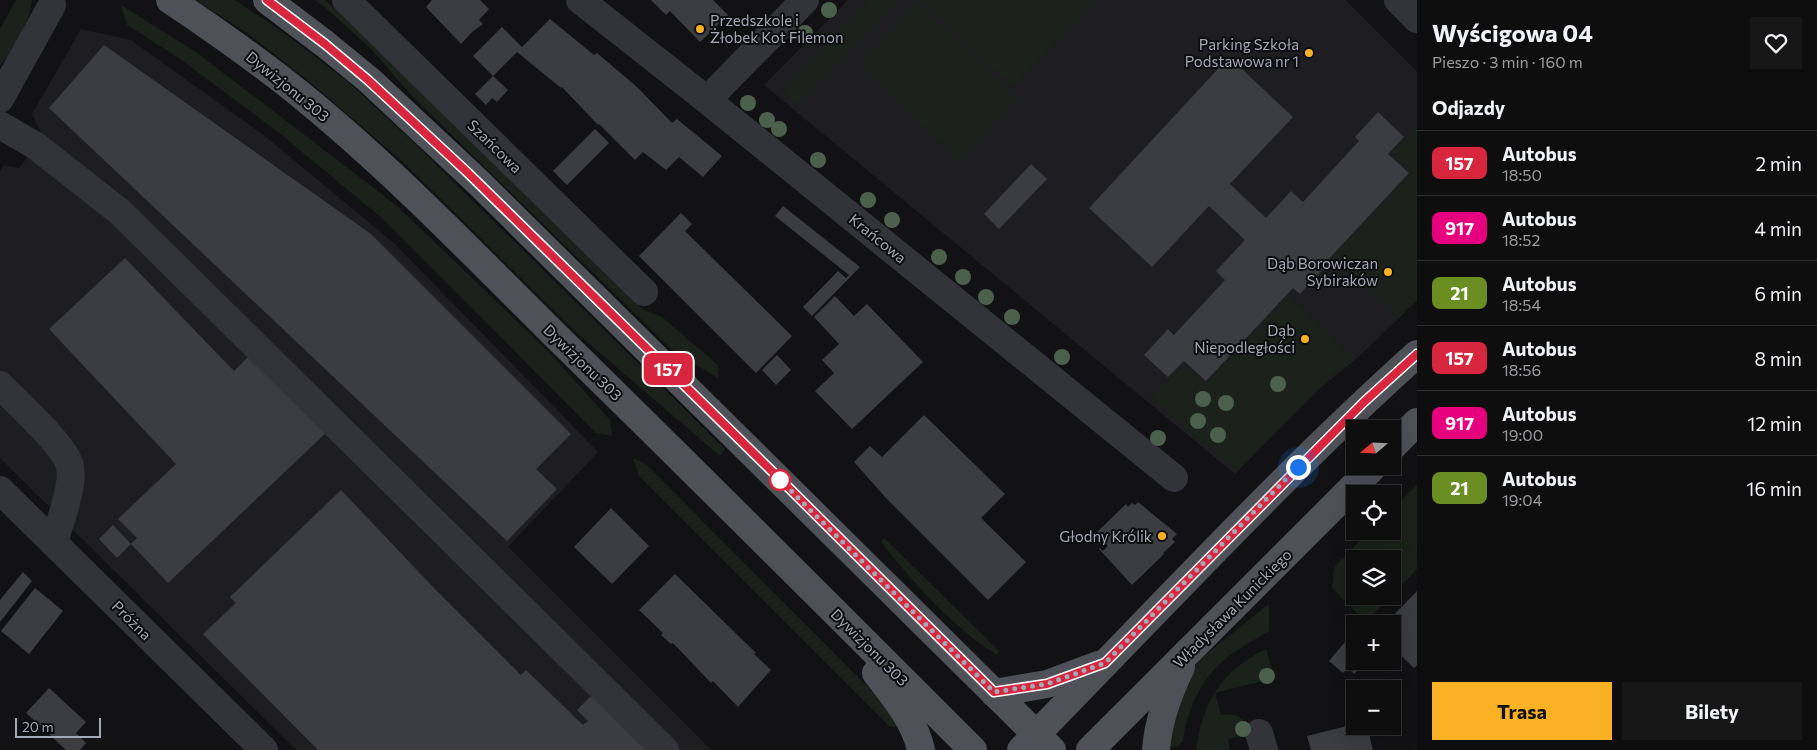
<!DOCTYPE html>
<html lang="pl">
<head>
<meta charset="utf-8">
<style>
  :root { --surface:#0e0e0f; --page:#171718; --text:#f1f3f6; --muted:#9b9c9e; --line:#2e2e2f; --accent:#fab124 }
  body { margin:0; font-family:Commissioner,sans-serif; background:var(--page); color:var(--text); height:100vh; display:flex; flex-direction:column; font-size:19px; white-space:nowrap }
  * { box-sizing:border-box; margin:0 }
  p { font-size:16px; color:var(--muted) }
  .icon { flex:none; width:28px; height:28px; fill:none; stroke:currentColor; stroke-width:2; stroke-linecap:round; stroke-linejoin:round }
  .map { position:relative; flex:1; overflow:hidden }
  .side { display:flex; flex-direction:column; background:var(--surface); width:400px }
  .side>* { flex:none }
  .badge { padding:0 10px; border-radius:8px; font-size:18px; line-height:32px }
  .needle { width:32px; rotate:251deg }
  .fabs { position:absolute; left:1346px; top:420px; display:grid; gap:10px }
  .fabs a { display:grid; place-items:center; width:55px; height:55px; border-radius:0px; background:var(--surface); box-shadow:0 5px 20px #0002,0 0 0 1px var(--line); font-size:25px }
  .scale { position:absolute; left:15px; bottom:12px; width:86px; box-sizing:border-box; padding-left:5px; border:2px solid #a3a9b5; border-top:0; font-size:14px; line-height:18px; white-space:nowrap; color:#a3a9b5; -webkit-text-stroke:4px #0d0d0f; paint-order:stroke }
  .you { position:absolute; width:25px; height:25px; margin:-12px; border:4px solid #fff; border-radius:50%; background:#1a73e8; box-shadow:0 0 0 8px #1a73e833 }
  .map>.badge { position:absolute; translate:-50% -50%; box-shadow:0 0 0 2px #fff }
  h2 { padding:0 15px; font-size:19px; line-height:45px }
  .round { display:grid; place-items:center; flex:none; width:52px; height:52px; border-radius:0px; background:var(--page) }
  .headline { display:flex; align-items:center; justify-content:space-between; height:85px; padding:0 15px }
  h1 { font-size:24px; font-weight:700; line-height:38px }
  .button { display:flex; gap:10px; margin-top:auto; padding:10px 15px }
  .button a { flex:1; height:58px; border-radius:0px; background:var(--accent); color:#111; font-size:20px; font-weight:700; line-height:58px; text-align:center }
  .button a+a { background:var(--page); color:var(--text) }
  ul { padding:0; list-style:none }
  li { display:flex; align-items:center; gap:15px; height:65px; padding:0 15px; border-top:1px solid var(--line) }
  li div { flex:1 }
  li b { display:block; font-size:19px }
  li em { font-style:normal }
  li .badge { min-width:55px; font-weight:700; text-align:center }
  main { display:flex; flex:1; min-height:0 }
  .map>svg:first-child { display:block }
  .built { fill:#1e1e21 }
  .green { fill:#1a221b }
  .building { fill:#3c3d41 }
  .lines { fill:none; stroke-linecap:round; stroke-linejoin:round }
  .minor { stroke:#333439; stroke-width:28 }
  .major { stroke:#4f5158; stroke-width:28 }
  .tree { fill:#4b614d }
  .line-casing { stroke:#fff; stroke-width:11 }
  .line { stroke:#d7263d; stroke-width:8 }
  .walk { stroke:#a3a9b5; stroke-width:5; stroke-dasharray:0 9 }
  .poi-dot { fill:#fab124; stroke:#0d0d0f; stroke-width:2 }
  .stop-dot { fill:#fff; stroke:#d7263d; stroke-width:2.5 }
  .labels { text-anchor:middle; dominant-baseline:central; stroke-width:4; stroke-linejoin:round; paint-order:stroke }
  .poi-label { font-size:15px; fill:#a3a9b5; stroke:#0d0d0f; text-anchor:end }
  .street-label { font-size:15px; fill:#a3a9b5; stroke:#0d0d0f }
</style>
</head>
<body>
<main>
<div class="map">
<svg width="1417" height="750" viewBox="0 0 1417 750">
  <rect width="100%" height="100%" fill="#121214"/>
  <!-- built -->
  <g class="built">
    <polygon points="848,0 1345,0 1417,72 1417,301 1356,359 1316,392 1235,474 764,85"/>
    <polygon points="81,29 131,40 266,137 395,244 598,452 508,547 711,750 296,750 0,458 0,171 3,165 19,168 36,146 42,135 32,114"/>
  </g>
  <!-- green -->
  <g class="green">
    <path d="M16 0H32C29 23 16 48 0 65V29Z"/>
    <polygon points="196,0 235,0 284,33 348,82 410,139 725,449 720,456 579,335 403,162 309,81 247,33"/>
    <polygon points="315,0 325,0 596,259 642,309 662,317 718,365 718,378 671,349 412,96 371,49 327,9"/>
    <polygon points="871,0 898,0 798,104 784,90"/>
    <polygon points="921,0 1094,0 1013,86"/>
    <polygon points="917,4 1017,99 960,159 860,64"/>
    <polygon points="121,5 196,52 396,205 550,353 610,420 612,436 596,433 383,219 278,132 176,56 127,25"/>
    <polygon points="1417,128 1417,299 1400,317 1335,255 1412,173 1391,153"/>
    <polygon points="1289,297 1352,359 1312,393 1236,469 1151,399 1184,364 1206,384"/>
    <polygon points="633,458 646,464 886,705 902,726 890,727 639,476"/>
    <polygon points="1417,485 1417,569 1393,594 1392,559 1355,559 1355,596 1391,596 1366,622 1332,588 1334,568 1369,531 1374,535 1378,531 1392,531 1393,509"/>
    <path d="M884 538 999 651 997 655C952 627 914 583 881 542Z"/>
    <path d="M1269 604V631C1255 640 1238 648 1225 659 1201 679 1187 710 1183 741L1177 747 1166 746 1184 685 1200 659Z"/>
    <path d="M1266 649 1274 678 1215 693 1221 715C1239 712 1244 718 1249 734L1228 739 1230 750H1196C1203 701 1221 671 1266 649Z"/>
  </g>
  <!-- building -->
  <g class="building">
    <polygon points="432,0 480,0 489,9 479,20 483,24 472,32 461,44 426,7"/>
    <polygon points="651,0 713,0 728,15 700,42 670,11 666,15"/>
    <polygon points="550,19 594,55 597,53 637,87 672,123 677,119 722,156 703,177 679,157 666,170 643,152 635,160 599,124 598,125 562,87 561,88 517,52 493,76 473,56 502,27 522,47"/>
    <polygon points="104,45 371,234 571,434 536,469 557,489 507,541 49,108"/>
    <polygon points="1229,57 1293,117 1230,184 1266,218 1291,191 1303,202 1359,141 1355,137 1378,112 1404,137 1388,154 1409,173 1324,264 1326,266 1300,294 1293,288 1206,381 1184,361 1168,377 1144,355 1168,329 1174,335 1225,280 1216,271 1245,240 1209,206 1152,267 1089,208"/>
    <polygon points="493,76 508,90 497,102 492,98 486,105 475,94"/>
    <polygon points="595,129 609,143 567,185 553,171"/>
    <polygon points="1031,164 1047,179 999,229 984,214"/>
    <polygon points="783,206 860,267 812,316 803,307 838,271 846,278 849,275 775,216"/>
    <polygon points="681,213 692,224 685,231 792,336 756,373 639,256"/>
    <polygon points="125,258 234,371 250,355 328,431 168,583 131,544 137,538 118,519 176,464 49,329"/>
    <polygon points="835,296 854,316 867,304 923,362 852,429 815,391 834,373 822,360 839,344 814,317"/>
    <polygon points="777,355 791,370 776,385 762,370"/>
    <polygon points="924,415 1005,494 981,518 1026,562 988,600 886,498 854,462 870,446 882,457"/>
    <polygon points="341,490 433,587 521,675 526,670 583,725 588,721 577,710 594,693 652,750 318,750 203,634 236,603 230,597"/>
    <polygon points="1138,502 1177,534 1172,539 1175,542 1163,553 1164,554 1132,585 1099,549 1100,548 1103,551 1108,546 1095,534 1126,504 1128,507 1132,503 1135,505"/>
    <polygon points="611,508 649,546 612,584 574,547"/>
    <polygon points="113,525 131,544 117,558 99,539"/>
    <polygon points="23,572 32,581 0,622 0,600"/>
    <polygon points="675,574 756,653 754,654 771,670 738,707 713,681 711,683 673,643 671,644 661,635 663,633 639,610"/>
    <polygon points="35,588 63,611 29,654 1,631"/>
    <polygon points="1417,591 1417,665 1414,668 1392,647 1392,624 1385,624"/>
    <polygon points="1345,642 1354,651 1355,650 1355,661 1367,661 1354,674 1348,668 1343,673 1329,661"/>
    <polygon points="49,688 86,722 76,733 86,743 80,750 66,750 26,713"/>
    <polygon points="1355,724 1355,726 1367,726 1373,750 1311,750 1307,736"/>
  </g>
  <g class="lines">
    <!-- minor -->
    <g class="minor">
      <polyline points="346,0 644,292"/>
      <polyline points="580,0 707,100 1174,478"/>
      <polyline points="1398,0 1417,19"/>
      <polyline points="0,99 52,5"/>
      <polyline points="707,100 805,0"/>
      <polyline points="0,125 36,146 120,212 665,750"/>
      <path d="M0 385C16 402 67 447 70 467 74 487 59 523 54 543"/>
      <polyline points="0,490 264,750"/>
      <polyline points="1259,733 1264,750"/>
    </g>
    <!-- major -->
    <g class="major">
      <path d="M170 0C219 33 268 67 313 105 401 178 480 261 561 341 699 476 836 613 973 750"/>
      <polyline points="267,0 325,44 369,80 479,183 1052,750"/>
      <polyline points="1392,447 1417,422"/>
      <path d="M876 673C894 696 915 721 921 750"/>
      <polyline points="994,693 1047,684 1098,665"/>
      <path d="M1021 750C1152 617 1278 479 1417 354"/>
      <polyline points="1090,750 1374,466"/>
      <path d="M1156 750C1158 721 1168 694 1181 667"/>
    </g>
  </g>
  <!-- trees -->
  <g class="tree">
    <circle cx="829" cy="10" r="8"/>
    <circle cx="805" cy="33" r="8"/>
    <circle cx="748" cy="103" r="8"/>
    <circle cx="767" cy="120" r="8"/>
    <circle cx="779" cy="129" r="8"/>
    <circle cx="818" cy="160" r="8"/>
    <circle cx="868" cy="200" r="8"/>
    <circle cx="892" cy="220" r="8"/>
    <circle cx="939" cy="257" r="8"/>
    <circle cx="963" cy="277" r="8"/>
    <circle cx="986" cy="297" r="8"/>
    <circle cx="1012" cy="317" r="8"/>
    <circle cx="1062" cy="357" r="8"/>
    <circle cx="1278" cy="384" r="8"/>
    <circle cx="1203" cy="399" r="8"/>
    <circle cx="1226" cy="403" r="8"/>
    <circle cx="1198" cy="421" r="8"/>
    <circle cx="1218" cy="435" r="8"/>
    <circle cx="1158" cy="438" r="8"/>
    <circle cx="1267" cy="676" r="8"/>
    <circle cx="1243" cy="729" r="8"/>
  </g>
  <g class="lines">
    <defs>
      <polyline id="line" points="267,0 325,44 368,80 467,172 788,487 994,692 1047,684 1105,663 1364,402 1417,354"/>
    </defs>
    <!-- line casing -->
    <use href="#line" class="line-casing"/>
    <!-- line -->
    <use href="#line" class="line"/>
    <!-- walk -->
    <polyline class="walk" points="780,480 773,473 994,692 1047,684 1105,663 1298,467"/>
  </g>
  <!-- markers -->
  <g class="poi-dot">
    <circle cx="700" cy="29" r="5"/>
    <circle cx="1309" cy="53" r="5"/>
    <circle cx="1388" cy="272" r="5"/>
    <circle cx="1305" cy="339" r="5"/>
    <circle cx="1162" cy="536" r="5"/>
  </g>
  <circle class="stop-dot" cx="780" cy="480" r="10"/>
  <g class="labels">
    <!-- poi labels -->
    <g class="poi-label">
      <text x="710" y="20" text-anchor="start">Przedszkole i<tspan x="710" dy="17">Żłobek Kot Filemon</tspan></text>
      <text x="1299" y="44">Parking Szkoła<tspan x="1299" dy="17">Podstawowa nr 1</tspan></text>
      <text x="1378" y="263">Dąb Borowiczan<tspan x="1378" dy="17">Sybiraków</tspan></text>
      <text x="1295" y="330">Dąb<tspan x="1295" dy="17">Niepodległości</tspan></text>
      <text x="1152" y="536">Głodny Królik</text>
    </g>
    <!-- street labels -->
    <g class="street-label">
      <text transform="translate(288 86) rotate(39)">Dywizjonu 303</text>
      <text transform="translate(495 146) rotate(44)">Szańcowa</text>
      <text transform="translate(878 238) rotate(39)">Krańcowa</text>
      <text transform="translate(583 362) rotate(44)">Dywizjonu 303</text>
      <text transform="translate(1232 608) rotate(-45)">Władysława Kunickiego</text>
      <text transform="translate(132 620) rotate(45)">Próżna</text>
      <text transform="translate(870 647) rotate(45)">Dywizjonu 303</text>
    </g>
  </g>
</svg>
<div class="fabs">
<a><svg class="needle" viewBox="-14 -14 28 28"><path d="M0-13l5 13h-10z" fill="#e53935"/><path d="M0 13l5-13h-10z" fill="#9b9c9e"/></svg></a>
<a><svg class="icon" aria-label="locate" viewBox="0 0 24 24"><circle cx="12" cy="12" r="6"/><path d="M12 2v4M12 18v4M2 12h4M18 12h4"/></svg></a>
<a><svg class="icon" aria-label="layers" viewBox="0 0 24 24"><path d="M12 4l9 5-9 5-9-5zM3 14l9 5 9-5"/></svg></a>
<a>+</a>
<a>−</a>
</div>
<div class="scale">20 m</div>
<div class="you" style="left:1298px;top:467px"></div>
<b class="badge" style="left:668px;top:369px;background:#d7263d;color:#fff">157</b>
</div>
<section class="side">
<div class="headline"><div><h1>Wyścigowa 04</h1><p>Pieszo · 3 min · 160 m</p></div><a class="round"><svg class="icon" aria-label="heart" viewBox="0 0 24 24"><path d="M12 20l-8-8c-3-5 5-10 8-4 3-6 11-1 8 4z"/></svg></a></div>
<h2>Odjazdy</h2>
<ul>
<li><span class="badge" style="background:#d7263d;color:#fff">157</span><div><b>Autobus</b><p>18:50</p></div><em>2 min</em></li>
<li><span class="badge" style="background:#e6007e;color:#fff">917</span><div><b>Autobus</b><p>18:52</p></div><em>4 min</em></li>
<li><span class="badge" style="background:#6b8e23;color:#fff">21</span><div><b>Autobus</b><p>18:54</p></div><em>6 min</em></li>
<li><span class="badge" style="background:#d7263d;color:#fff">157</span><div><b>Autobus</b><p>18:56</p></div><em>8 min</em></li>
<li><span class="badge" style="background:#e6007e;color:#fff">917</span><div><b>Autobus</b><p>19:00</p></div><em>12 min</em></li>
<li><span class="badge" style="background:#6b8e23;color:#fff">21</span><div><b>Autobus</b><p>19:04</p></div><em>16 min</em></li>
</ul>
<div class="button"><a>Trasa</a><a>Bilety</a></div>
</section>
</main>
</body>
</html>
